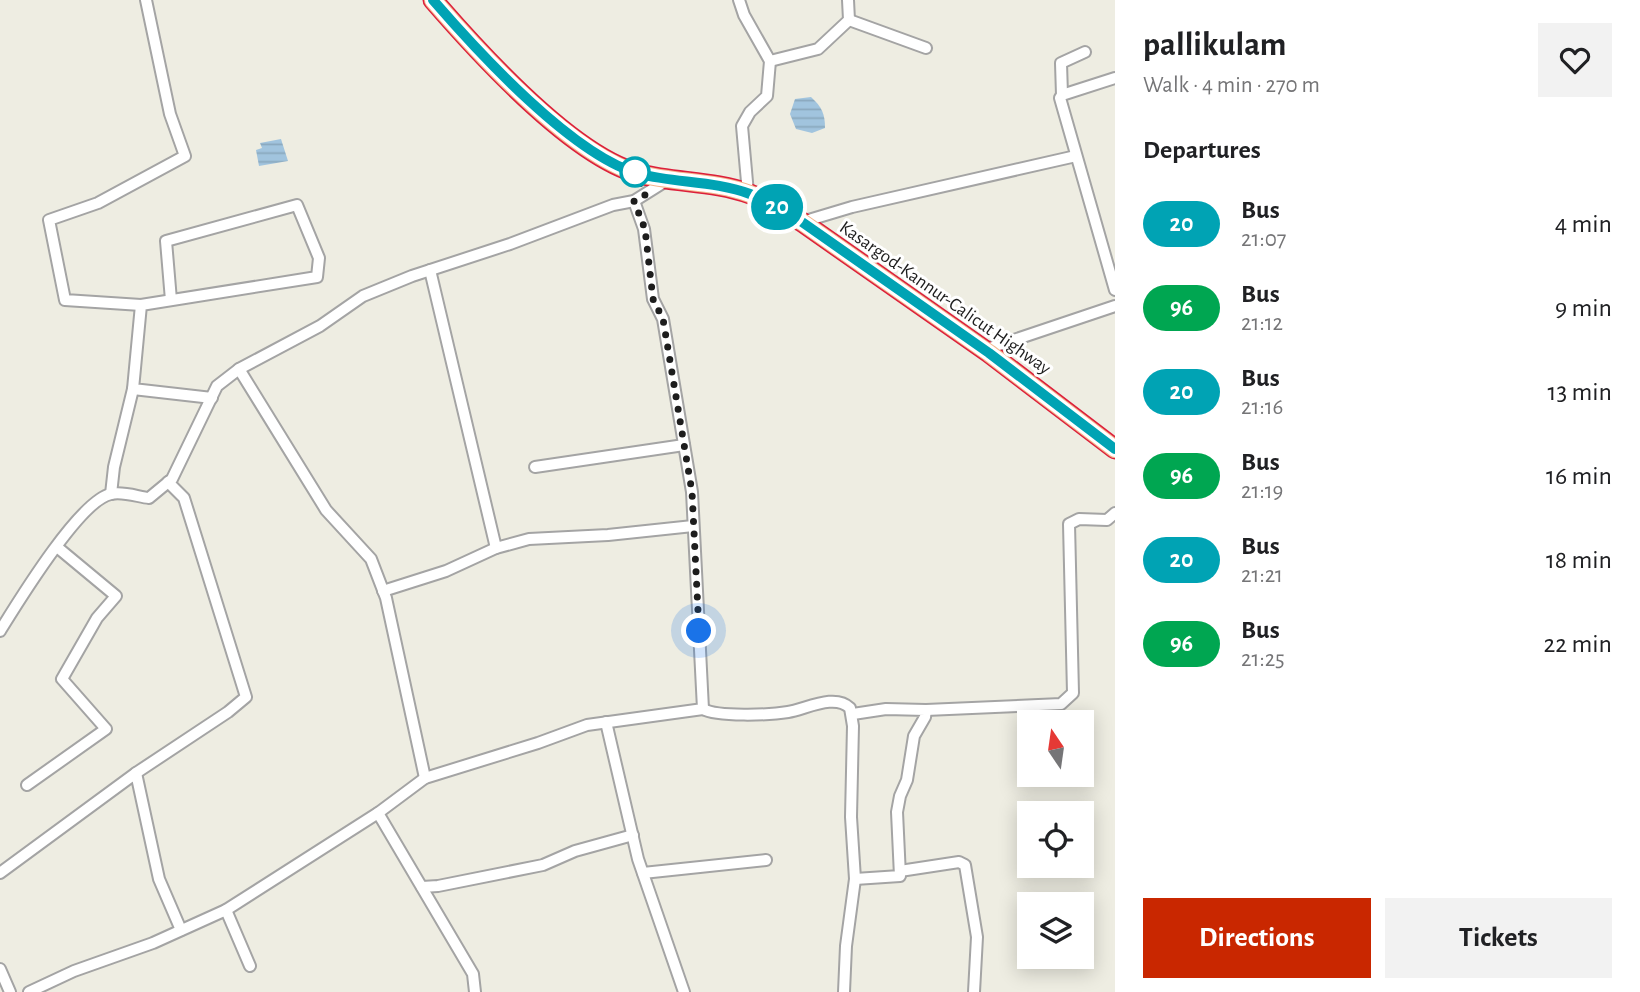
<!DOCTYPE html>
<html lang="en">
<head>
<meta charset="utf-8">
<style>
  :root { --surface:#fff; --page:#f2f2f2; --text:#202124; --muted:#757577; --accent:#c92700 }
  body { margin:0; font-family:"Alegreya Sans",sans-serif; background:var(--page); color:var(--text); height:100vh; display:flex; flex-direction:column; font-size:26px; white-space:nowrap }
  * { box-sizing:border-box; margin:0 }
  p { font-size:23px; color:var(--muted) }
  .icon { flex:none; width:38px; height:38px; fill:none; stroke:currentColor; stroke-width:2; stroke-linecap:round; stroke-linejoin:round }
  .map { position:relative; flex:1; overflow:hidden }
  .panel { display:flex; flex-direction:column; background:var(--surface); width:525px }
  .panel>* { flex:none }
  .badge { padding:0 14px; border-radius:23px; font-size:24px; line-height:46px }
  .needle { width:46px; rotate:347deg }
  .tools { position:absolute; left:1017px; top:710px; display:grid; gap:14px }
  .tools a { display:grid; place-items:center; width:77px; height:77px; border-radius:0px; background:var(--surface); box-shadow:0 4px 18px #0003; font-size:35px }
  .you { position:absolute; width:35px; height:35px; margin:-18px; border:5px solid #fff; border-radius:50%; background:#1a73e8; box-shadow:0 0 0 10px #1a73e833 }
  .map>.badge { position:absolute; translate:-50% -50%; box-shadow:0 0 0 4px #fff }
  h2 { padding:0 28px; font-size:26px; line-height:63px }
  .round { display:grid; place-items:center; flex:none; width:74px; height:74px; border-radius:0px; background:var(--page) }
  .summary { display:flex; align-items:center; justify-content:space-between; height:119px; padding:0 28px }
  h1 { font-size:33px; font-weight:700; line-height:52px }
  .cta { display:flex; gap:14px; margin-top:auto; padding:14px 28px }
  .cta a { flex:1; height:80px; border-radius:0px; background:var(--accent); color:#fff; font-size:28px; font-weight:700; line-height:80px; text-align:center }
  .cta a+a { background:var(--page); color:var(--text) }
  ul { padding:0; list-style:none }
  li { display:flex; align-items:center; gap:21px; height:84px; padding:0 28px }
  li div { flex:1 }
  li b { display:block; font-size:26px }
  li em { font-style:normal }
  li .badge { min-width:77px; font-weight:700; text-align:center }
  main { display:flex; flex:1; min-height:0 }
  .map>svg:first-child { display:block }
  .water { fill:url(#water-rules) }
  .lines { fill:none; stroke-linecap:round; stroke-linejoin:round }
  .minor-casing { stroke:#a4a4a4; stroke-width:14 }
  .trunk-casing { stroke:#dc1f3b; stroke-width:21 }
  .minor { stroke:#fff; stroke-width:10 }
  .trunk { stroke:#f4b78f; stroke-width:18 }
  .line-casing { stroke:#fff; stroke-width:16 }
  .line { stroke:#00a3b4; stroke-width:10 }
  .walk { stroke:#1d1d1d; stroke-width:7; stroke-dasharray:0 12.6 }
  .stop-dot { fill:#fff; stroke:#00a3b4; stroke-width:3.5 }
  .labels { text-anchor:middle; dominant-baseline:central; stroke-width:6; stroke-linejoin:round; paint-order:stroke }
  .street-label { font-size:19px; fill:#1d1d1d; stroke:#fff }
</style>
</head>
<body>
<main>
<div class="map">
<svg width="1115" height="992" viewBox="0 0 1115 992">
  <defs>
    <pattern id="water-rules" width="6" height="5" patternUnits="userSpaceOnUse" patternTransform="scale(1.75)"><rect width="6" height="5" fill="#a1c4de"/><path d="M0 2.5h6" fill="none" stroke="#8aa8be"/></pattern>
  </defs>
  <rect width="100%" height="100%" fill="#eeede2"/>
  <!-- water -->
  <g class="water">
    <path d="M811 97C822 107 825 114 825 128L812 133 796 129 790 114 795 99Z"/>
    <polygon points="281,139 288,161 259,166 256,150 262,148 260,143"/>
  </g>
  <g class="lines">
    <defs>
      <g id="minor">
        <polyline points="739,0 744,15 770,61 767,96 750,112 742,126 748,193"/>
        <polyline points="849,20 926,48"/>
        <polyline points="770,61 818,49 849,20 848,0"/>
        <polyline points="1115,78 1062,95 1060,98 1115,290"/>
        <polyline points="1062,95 1061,63 1085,52"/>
        <polyline points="802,222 852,207 1076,156"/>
        <polyline points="430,270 496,548 529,539 608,535 693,526"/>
        <polyline points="171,300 166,241 297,205 319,258 317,277 141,305 133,389 212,398"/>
        <polyline points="141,305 65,300 49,220 98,203 185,156 170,114 146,0"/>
        <polyline points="984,350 1115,306"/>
        <polyline points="239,369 326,510 371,559 386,598 425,778"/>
        <polyline points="535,467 684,445"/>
        <polyline points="111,494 114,467 133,389"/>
        <polyline points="383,591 446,571 496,548"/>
        <path d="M0 631C18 602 80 500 111 494 122 491 139 497 149 498L172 479 217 386 239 369 320 326 363 296 412 276 510 244 613 205 634 201 669 179"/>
        <path d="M703 709C717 717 770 715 788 712 806 709 835 693 850 708L853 726 851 817 855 879 846 946 844 992"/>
        <polyline points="926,710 1061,704 1073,693 1069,524 1079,519 1107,520 1115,513"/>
        <polyline points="853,714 886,709 926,710 925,717 914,736 907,780 900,796 897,812 900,876 855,879"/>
        <polyline points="606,722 638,859 684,992"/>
        <polyline points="136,773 228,712 246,697 184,498 168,482"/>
        <polyline points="27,785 106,729 62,679 97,618 116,596 57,547"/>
        <polyline points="378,813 425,778 538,743 587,725 703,709 692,492 663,319 653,299 644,229 634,201"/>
        <polyline points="900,871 959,862 965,865 977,937 974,992"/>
        <polyline points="0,873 136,773 159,879 181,930"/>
        <polyline points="643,873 766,860"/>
        <polyline points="422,887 438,886 543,865 575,851 633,835"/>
        <polyline points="226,910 378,813 473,974 475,992"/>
        <polyline points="0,969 10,992"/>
        <polyline points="29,992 74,971 153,943 226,910 250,966"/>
      </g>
      <path id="trunk" d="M433 0C478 52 573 157 640 174 675 183 715 181 750 194 768 201 785 212 802 222L989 353 1115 449"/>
    </defs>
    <!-- minor casing -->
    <use href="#minor" class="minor-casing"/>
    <!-- trunk casing -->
    <use href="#trunk" class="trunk-casing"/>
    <!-- minor -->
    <use href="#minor" class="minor"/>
    <!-- trunk -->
    <use href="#trunk" class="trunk"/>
  </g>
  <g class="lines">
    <defs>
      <path id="line" d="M433 0C478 52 574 157 640 174 675 183 716 181 750 194 768 201 785 212 802 222L989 353 1115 449"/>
    </defs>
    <!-- line casing -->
    <use href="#line" class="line-casing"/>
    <!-- line -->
    <use href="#line" class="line"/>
    <!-- walk -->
    <polyline class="walk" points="635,172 645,195 634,201 645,229 653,299 663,319 692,492 699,631"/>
  </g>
  <!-- markers -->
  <circle class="stop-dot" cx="635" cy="172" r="14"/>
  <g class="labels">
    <!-- street labels -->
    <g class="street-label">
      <text transform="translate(945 298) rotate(35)">Kasargod-Kannur-Calicut Highway</text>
    </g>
  </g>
</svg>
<div class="tools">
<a><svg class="needle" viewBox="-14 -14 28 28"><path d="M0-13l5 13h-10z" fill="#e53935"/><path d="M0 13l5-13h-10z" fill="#757577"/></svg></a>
<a><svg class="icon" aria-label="locate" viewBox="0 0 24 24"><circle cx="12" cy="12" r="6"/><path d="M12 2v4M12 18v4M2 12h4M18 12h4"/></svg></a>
<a><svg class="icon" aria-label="layers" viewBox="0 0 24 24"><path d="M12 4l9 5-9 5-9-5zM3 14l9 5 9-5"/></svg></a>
</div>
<div class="you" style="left:699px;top:631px"></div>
<b class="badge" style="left:777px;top:207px;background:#00a3b4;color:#fff">20</b>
</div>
<section class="panel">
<div class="summary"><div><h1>pallikulam</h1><p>Walk · 4 min · 270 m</p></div><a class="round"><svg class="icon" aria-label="heart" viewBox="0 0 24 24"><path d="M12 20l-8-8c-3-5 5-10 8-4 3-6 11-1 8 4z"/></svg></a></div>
<h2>Departures</h2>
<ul>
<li><span class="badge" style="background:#00a3b4;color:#fff">20</span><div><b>Bus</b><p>21:07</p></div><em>4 min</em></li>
<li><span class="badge" style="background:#00a651;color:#fff">96</span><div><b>Bus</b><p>21:12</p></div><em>9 min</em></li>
<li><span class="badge" style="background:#00a3b4;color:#fff">20</span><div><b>Bus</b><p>21:16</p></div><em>13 min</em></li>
<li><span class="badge" style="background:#00a651;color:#fff">96</span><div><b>Bus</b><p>21:19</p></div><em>16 min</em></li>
<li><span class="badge" style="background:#00a3b4;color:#fff">20</span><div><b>Bus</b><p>21:21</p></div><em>18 min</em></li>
<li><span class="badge" style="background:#00a651;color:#fff">96</span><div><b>Bus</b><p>21:25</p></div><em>22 min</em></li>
</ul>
<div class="cta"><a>Directions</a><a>Tickets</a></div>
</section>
</main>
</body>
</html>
